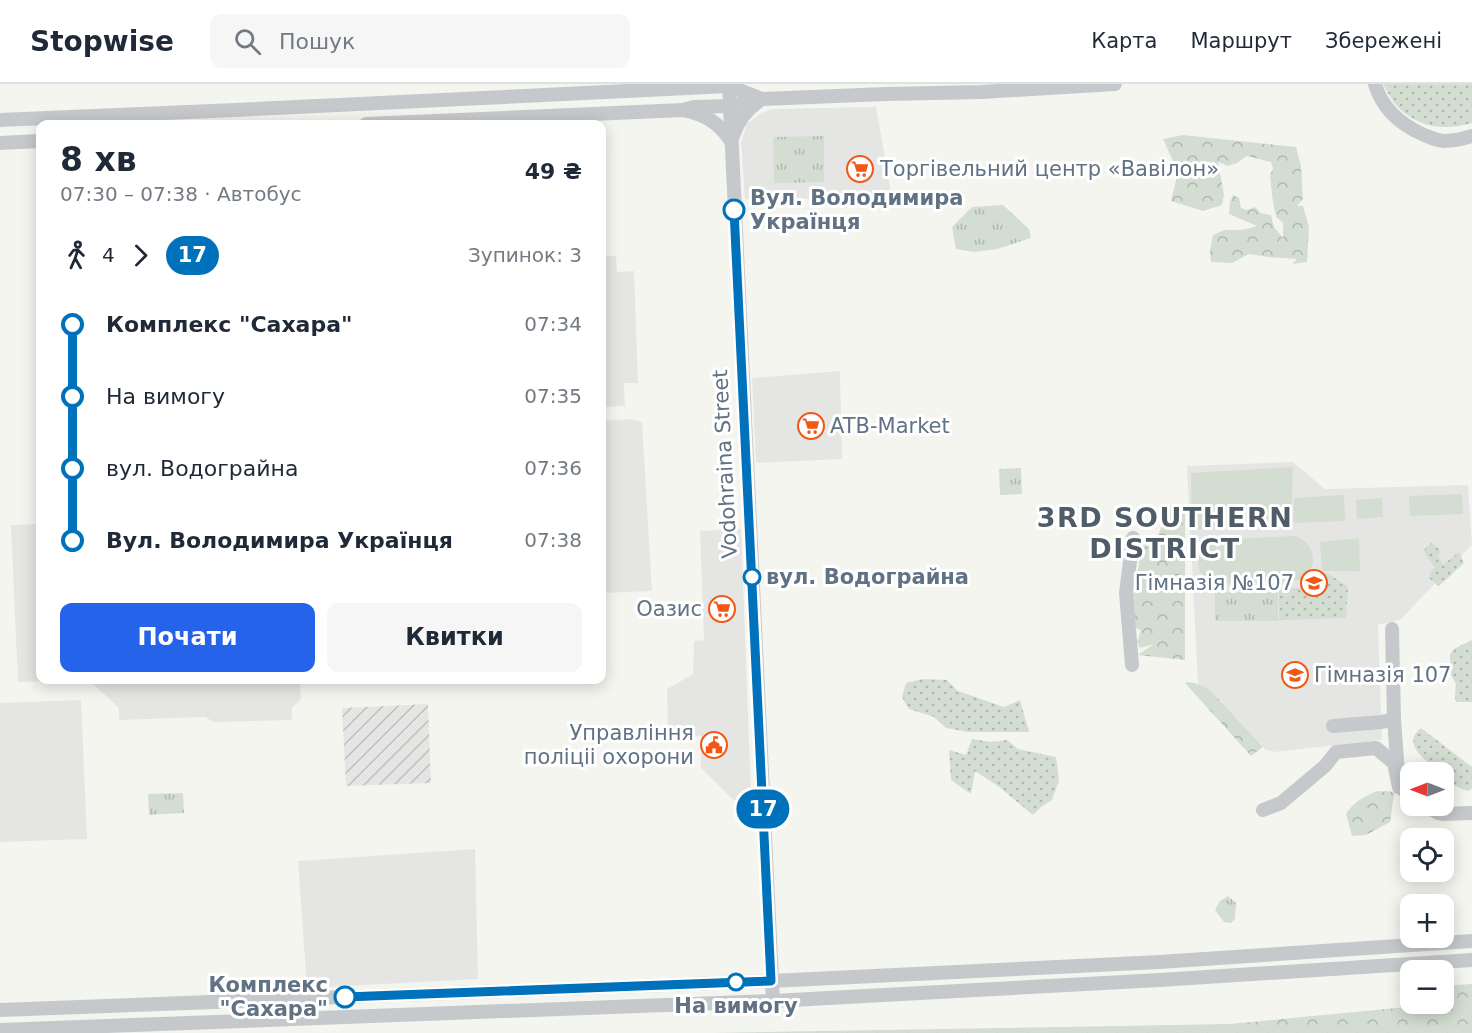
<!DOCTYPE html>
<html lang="uk">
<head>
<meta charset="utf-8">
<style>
  :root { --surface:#fff; --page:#f6f6f7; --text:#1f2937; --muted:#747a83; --line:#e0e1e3; --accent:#2563eb }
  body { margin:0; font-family:"DejaVu Sans",sans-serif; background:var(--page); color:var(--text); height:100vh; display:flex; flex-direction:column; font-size:22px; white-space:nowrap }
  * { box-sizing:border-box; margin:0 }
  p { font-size:20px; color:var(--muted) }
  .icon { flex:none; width:33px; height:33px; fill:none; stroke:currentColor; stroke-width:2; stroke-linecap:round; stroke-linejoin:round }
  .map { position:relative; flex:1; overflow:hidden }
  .side { position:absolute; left:36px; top:36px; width:570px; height:564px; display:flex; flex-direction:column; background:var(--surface); border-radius:12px; box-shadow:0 3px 15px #0003 }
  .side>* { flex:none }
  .badge { padding:0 12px; border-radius:20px; font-size:21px; line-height:39px }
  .needle { width:39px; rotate:270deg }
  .tools { position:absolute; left:1400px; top:678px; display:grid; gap:12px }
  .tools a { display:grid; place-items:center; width:54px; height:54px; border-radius:12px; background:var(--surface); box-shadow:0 3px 15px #0003; font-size:30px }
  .map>.badge { position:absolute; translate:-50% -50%; box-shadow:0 0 0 3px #fff }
  .legs { display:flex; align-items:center; gap:9px; height:66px; padding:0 24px; font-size:20px }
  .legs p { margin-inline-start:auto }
  .overview { display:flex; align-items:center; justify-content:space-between; height:102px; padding:0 24px }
  h1 { font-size:33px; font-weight:700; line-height:45px }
  .cta { display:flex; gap:12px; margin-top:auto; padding:12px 24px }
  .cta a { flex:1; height:69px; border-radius:12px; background:var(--accent); color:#fff; font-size:24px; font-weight:700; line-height:69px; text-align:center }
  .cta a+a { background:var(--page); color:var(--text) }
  ul { padding:0 24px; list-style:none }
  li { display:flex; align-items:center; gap:21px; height:72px; font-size:22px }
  li i { display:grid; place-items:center; width:9px; height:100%; margin:0 8px; background:currentColor }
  li i::after { content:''; width:15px; height:15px; margin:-8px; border:4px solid; border-radius:50%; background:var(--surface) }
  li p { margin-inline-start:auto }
  li:first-child i { background:linear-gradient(#0000 50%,currentColor 0) }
  li:last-child i { background:linear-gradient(currentColor 50%,#0000 0) }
  header { display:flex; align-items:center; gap:36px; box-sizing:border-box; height:84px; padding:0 30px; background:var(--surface); border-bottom:2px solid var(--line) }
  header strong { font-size:28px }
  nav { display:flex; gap:33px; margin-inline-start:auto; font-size:21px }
  .search { width:420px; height:54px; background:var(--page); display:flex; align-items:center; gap:15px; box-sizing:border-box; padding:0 21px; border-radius:12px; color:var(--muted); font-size:22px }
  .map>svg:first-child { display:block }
  .built { fill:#e5e6e4 }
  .industrial { fill:url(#industrial-furrows) }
  .grass { fill:url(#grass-dots) }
  .forest { fill:url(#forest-crowns) }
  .park { fill:url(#park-tufts) }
  .garden { fill:#d4ddd1 }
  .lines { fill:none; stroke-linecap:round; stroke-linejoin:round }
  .minor { stroke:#c6c9cc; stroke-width:14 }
  .line-1-casing { stroke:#fff; stroke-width:14 }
  .line-1 { stroke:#0072bc; stroke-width:9 }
  .stop-1-dot { fill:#fff; stroke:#0072bc; stroke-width:3 }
  .labels { text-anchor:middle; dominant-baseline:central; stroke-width:6; stroke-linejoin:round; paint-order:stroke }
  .poi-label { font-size:21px; fill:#617284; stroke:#fff; text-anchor:start }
  .stop-label { font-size:21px; font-weight:bold; fill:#617284; stroke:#fff; text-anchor:start }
  .street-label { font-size:21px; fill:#617284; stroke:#fff }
  .district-label { font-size:27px; font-weight:bold; letter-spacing:1.5px; fill:#505c68; stroke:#fff }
</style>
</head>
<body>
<header>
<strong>Stopwise</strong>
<div class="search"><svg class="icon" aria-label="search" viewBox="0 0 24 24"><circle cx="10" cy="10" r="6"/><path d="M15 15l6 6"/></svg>Пошук</div>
<nav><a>Карта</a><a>Маршрут</a><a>Збережені</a></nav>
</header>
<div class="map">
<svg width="1472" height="949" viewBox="0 0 1472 949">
  <defs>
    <pattern id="industrial-furrows" width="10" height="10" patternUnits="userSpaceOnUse" patternTransform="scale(1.5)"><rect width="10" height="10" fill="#e5e6e4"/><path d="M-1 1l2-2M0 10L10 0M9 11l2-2" fill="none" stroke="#bdbfbe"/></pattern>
    <pattern id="grass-dots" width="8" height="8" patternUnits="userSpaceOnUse" patternTransform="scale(1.5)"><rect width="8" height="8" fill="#d4ddd1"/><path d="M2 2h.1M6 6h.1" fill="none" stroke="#afb8af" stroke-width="1.8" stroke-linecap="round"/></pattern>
    <pattern id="forest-crowns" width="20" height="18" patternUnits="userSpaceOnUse" patternTransform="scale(1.5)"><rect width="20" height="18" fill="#d4ddd1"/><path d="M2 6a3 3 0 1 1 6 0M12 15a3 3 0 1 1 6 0" fill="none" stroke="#afb8af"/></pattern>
    <pattern id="park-tufts" width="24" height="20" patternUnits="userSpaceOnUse" patternTransform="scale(1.5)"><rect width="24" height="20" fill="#d4ddd1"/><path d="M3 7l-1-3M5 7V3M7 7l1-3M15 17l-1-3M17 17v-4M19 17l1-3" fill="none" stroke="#afb8af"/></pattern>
  </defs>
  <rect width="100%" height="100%" fill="#f5f5f0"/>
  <!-- built -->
  <g class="built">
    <polygon points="876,23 892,114 745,115 741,58 747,40 761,29 772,25"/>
    <polygon points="602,172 616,172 617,188 634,187 638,299 624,299 625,322 602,323"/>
    <polygon points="840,287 842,375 756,379 752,294"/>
    <polygon points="630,335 642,338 652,507 602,509 602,337"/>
    <polygon points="1293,378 1325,405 1468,401 1472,461 1400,536 1378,541 1382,656 1274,668 1266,666 1210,606 1198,601 1187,382"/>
    <polygon points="40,440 40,596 300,596 301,615 292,624 292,636 214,638 205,633 119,636 119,624 89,596 18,598 11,441"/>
    <polygon points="741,445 752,734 701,684 701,652 682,653 668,649 667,605 693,590 694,557 704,556 700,447"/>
    <polygon points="81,616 87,755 0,758 0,619"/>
    <polygon points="475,765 478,895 307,904 298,777"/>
  </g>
  <!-- industrial -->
  <polygon class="industrial" points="428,620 431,699 346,702 342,624"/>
  <!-- grass -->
  <g class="grass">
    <path d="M1383 0H1472V39C1443 47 1417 44 1396 21 1391 15 1387 7 1383 0Z"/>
    <polygon points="1432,459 1441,467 1438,472 1443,481 1459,468 1464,479 1439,502 1429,494 1430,488 1435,484 1427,473 1424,467 1427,462"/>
    <path d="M1322 489C1333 489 1337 498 1348 502L1346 534 1279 536V506L1303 503Z"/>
    <polygon points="1472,556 1472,618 1456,618 1455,613 1456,600 1451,591 1450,570 1454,565"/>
    <polygon points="923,595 947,596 958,607 1004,623 1020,616 1029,648 968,648 946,644 934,633 909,625 902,613 906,599"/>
    <path d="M1421 644 1472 683V704L1469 707C1460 705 1450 699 1443 693V688H1439C1427 677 1400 660 1421 644Z"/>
    <polygon points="972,655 991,658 1007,656 1018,665 1056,673 1059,696 1052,716 1041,723 1033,731 998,702 975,687 971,710 951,696 949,666 966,671"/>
  </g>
  <!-- forest -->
  <g class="forest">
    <path d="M1183 51 1296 63 1301 82 1303 115 1297 122H1303L1309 143 1307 178 1292 180 1297 175 1268 173 1249 170 1232 179 1211 178 1210 167 1213 151C1218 149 1223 146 1227 146 1238 146 1247 146 1257 142L1229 130 1230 118 1233 111 1239 114 1241 124 1247 126 1255 123 1261 129 1271 131 1274 143 1283 154V139L1276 133 1273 118 1270 92 1273 84 1271 78 1247 72 1237 79 1228 82 1218 78 1224 111 1222 121 1203 127 1171 117 1178 88 1163 55Z"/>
    <polygon points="1170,421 1185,430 1185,576 1138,571 1154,560 1140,564 1137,558 1141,546 1136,544 1132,517 1144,453 1151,469"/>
    <polygon points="1187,598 1195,599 1210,606 1263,663 1251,672 1185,599"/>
    <path d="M1377 707 1395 708C1392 718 1392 728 1390 738L1366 751 1352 752 1346 730C1352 719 1365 712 1377 707Z"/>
    <polygon points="1472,900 1472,949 710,949 1230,940 1406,923 1407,904 1410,904 1410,920 1443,920 1443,902"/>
  </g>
  <!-- park -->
  <g class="park">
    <polygon points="824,52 824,98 774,99 773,53"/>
    <polygon points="1003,121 1029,145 1031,154 997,165 974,168 956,165 952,143 972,123"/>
    <polygon points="1021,384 1022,410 1000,411 999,385"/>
    <rect x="1215" y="508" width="63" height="29"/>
    <polygon points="183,709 184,729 149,731 148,710"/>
    <polygon points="1228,812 1236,819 1235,835 1231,839 1224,838 1215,826 1220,817"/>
  </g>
  <!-- garden -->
  <g class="garden">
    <polygon points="1293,383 1291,441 1192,446 1191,389"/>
    <polygon points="1462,410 1463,430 1410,432 1409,412"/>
    <polygon points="1344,411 1345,437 1293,439 1294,414"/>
    <polygon points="1382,414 1383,433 1357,435 1356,416"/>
    <path d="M1295 452C1316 458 1320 486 1300 496L1215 500C1192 492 1194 468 1213 456Z"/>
    <polygon points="1359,454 1360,487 1322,487 1320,458"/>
  </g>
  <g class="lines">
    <!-- minor -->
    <g class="minor">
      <path d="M1375 0C1382 24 1400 40 1422 50 1429 53 1436 57 1444 57 1454 57 1463 55 1472 52"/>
      <polyline points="729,2 773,917"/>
      <polyline points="683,26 694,23 730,22 762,15 886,10 982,8 1115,0"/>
      <polyline points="0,36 235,26 729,2 762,15"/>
      <path d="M366 40 683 26C705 30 719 39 731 57"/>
      <path d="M733 52C738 37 745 27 758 18"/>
      <polyline points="0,59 40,57"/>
      <polyline points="1392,545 1394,635 1399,703 1410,710"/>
      <polyline points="1132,581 1126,509 1133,454"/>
      <polyline points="1333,642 1382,638 1394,635"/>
      <polyline points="1426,722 1438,729 1443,730 1472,729"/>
      <polyline points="1263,726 1281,719 1325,682 1336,668 1376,664 1394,679 1399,703"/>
      <polyline points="0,926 771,897 1159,878 1472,857"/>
      <polyline points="0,946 773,917 1160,896 1472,876"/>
    </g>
  </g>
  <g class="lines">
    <defs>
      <polyline id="line-1" points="345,913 771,897 734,126"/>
    </defs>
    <!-- line-1 casing -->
    <use href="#line-1" class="line-1-casing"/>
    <!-- line-1 -->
    <use href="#line-1" class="line-1"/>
  </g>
  <!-- icons -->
  <defs>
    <symbol id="supermarket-ring" viewBox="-11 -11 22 22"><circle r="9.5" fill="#fff" stroke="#f25713" stroke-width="1.5"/><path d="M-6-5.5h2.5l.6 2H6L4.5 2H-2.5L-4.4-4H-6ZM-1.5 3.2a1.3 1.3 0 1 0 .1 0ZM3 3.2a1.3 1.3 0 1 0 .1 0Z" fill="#f25713"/></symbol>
    <symbol id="school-ring" viewBox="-11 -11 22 22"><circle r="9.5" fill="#fff" stroke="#f25713" stroke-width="1.5"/><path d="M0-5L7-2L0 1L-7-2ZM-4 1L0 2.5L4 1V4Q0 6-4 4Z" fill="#f25713"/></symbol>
    <symbol id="civic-ring" viewBox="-11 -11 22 22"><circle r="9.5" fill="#fff" stroke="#f25713" stroke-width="1.5"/><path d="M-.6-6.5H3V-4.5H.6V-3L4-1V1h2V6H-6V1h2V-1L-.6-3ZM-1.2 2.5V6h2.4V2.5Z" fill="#f25713"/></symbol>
  </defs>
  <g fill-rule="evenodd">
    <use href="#supermarket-ring" x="845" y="70" width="30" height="30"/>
    <use href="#supermarket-ring" x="796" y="327" width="30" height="30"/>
    <use href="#school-ring" x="1299" y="484" width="30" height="30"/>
    <use href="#supermarket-ring" x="707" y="510" width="30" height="30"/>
    <use href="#school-ring" x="1280" y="576" width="30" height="30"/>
    <use href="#civic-ring" x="699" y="646" width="30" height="30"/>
  </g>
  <!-- markers -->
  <g class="stop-1-dot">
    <circle cx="734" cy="126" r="10"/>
    <circle cx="752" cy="493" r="8"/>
    <circle cx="736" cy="898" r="8"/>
    <circle cx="345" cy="913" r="10"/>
  </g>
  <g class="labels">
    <!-- poi labels -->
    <g class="poi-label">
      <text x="880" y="85">Торгівельний центр «Вавілон»</text>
      <text x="830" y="342">ATB-Market</text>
      <text x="1294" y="499" text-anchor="end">Гімназія №107</text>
      <text x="702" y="525" text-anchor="end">Оазис</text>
      <text x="1314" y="591">Гімназія 107</text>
      <text x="694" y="649" text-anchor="end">Управлiння<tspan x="694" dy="24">полiцii охорони</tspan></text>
    </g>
    <!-- stop labels -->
    <g class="stop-label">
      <text x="750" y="114">Вул. Володимира<tspan x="750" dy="24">Українця</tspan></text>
      <text x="766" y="493">вул. Водограйна</text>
      <text x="328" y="901" text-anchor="end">Комплекс<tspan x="328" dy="24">"Сахара"</tspan></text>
      <text x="736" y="922" text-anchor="middle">На вимогу</text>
    </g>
    <!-- street labels -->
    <g class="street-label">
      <text transform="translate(725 380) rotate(-93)">Vodohraina Street</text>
    </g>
    <!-- district labels -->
    <g class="district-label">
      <text x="1165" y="433">3RD SOUTHERN<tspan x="1165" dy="31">DISTRICT</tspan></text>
    </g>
  </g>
</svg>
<div class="tools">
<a><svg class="needle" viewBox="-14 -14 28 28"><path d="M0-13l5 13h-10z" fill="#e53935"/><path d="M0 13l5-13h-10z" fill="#747a83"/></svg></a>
<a><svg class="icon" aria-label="locate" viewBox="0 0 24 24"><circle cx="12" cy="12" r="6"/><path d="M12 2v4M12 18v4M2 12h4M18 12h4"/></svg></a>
<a>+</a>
<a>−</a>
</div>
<b class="badge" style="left:763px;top:725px;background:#0072bc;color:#fff">17</b>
<section class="side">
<div class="overview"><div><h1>8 хв</h1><p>07:30 – 07:38 · Автобус</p></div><b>49 ₴</b></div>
<div class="legs"><svg class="icon" aria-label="walk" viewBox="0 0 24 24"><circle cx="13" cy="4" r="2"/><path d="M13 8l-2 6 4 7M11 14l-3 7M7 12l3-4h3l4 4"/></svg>4<svg class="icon" aria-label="forward" viewBox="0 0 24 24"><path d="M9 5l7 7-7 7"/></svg><b class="badge" style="background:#0072bc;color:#fff">17</b><p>Зупинок: 3</p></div>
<ul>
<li><i style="color:#0072bc"></i><b>Комплекс &quot;Сахара&quot;</b><p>07:34</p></li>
<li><i style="color:#0072bc"></i><span>На вимогу</span><p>07:35</p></li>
<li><i style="color:#0072bc"></i><span>вул. Водограйна</span><p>07:36</p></li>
<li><i style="color:#0072bc"></i><b>Вул. Володимира Українця</b><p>07:38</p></li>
</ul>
<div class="cta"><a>Почати</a><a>Квитки</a></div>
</section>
</div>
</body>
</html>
